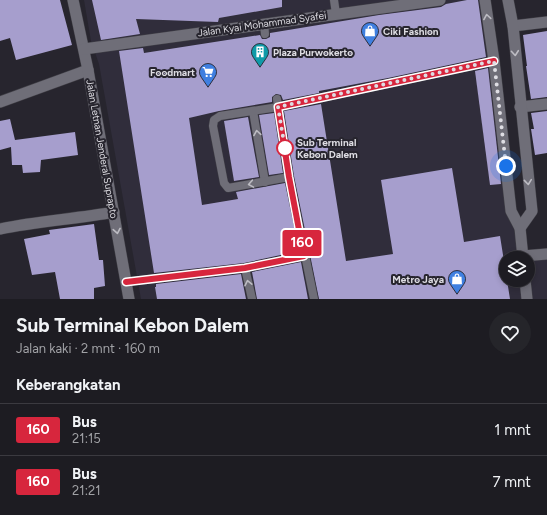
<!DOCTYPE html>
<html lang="id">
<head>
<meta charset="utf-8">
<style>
  :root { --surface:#1d1c22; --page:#25252a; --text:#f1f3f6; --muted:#a0a1a5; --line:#3b3a40 }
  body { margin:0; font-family:Figtree,sans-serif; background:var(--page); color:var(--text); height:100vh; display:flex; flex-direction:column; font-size:15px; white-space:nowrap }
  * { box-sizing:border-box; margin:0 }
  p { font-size:13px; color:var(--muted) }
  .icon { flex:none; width:22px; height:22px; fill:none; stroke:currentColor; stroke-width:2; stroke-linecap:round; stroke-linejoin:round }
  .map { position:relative; height:299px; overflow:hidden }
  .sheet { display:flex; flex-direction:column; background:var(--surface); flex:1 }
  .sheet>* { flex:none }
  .badge { padding:0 8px; border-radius:3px; font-size:14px; line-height:26px }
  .fabs { position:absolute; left:499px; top:251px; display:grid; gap:8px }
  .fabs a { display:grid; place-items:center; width:36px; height:36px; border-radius:50%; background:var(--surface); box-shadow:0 2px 6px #0003,0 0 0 1px var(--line); font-size:20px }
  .you { position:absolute; width:20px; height:20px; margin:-10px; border:3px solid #fff; border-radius:50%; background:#1a73e8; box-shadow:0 0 0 6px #1a73e833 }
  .map>.badge { position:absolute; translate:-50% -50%; box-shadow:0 0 0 2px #fff }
  h2 { padding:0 16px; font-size:15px; line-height:36px }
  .round { display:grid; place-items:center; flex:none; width:42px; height:42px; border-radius:21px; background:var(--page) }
  .overview { display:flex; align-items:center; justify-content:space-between; height:68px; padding:0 16px }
  h1 { font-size:19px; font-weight:700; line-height:30px }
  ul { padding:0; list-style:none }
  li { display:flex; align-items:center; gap:12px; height:52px; padding:0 16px; border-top:1px solid var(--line) }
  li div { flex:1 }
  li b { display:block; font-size:15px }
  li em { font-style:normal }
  li .badge { min-width:44px; font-weight:700; text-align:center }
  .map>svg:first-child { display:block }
  .built { fill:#302d3b }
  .building { fill:#a69ecd }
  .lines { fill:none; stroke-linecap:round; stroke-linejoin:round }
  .service-casing { stroke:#414047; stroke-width:9 }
  .minor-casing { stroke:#414047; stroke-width:12 }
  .tertiary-casing { stroke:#414047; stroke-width:12 }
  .service { stroke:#6f6e78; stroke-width:8 }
  .minor { stroke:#6f6e78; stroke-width:11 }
  .tertiary { stroke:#6f6e78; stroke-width:11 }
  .oneway { stroke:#bdbcc3 }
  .line-casing { stroke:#fff; stroke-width:9 }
  .line { stroke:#d7263d; stroke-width:6 }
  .walk { stroke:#dedde3; stroke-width:4; stroke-dasharray:0 7.2 }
  .stop-dot { fill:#fff; stroke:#d7263d; stroke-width:2 }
  .labels { text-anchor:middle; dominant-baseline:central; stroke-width:4; stroke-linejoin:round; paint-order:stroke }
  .street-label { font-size:10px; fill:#dedde3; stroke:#27252e }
  .poi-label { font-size:10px; font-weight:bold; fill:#dedde3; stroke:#27252e; text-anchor:start }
  .stop-label { font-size:10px; font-weight:bold; fill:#dedde3; stroke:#27252e; text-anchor:start }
</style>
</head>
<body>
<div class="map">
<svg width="547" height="299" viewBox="0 0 547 299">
  <rect width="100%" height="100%" fill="#27252e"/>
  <!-- built -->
  <g class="built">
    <polygon points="84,0 490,0 487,10 518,258 506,258 506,280 521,280 523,299 141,299 99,64 91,41"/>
    <polygon points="547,254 547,299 527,299 528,258"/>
  </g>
  <!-- building -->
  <g class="building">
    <polygon points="0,0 60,0 72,45 16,60 10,38 0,41"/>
    <polygon points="92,0 282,0 282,7 219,18 218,22 136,19 140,34 101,40"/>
    <polygon points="467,0 478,0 486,57 388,78 319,91 319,93 283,100 281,95 276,94 272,97 272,102 219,111 189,118 202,205 238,199 236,192 285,183 299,251 244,263 154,273 119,51 143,48 144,53 260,35 262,39 266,39 270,37 270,33 379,15 441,7 446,4"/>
    <polygon points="547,31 547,97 531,99 526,66 527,66 523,35"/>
    <polygon points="488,68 501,184 490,185 475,71"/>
    <polygon points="321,104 346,261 393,254 381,180 452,168 464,242 500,236 510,299 319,299 294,176 284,111"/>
    <polygon points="547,111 547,153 535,155 531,129 534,129 531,113"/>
    <polygon points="274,113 283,173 269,175 259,115"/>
    <polygon points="248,117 259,177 234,181 224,121"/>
    <polygon points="10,119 15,140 75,132 78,155 41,160 40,172 23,173 22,165 12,165 11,147 0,150 0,121"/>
    <polygon points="94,224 99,260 103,260 105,286 94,288 94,299 60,299 55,272 32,275 24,239 50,234 49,230"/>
    <polygon points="301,262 308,299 257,299 252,272"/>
    <polygon points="241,274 246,299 157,299 155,287 156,287 156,284"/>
  </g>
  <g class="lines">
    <defs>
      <g id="service">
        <polyline points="334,0 336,14"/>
        <polyline points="264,24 265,34"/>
        <polyline points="277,99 289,177 314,299"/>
        <polyline points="253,111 265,182"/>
        <polyline points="289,177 228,188 224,183 213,126 214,120 220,116 278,107 494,61"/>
        <polyline points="245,268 252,299"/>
        <polyline points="126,282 245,268 304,256"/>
      </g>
      <g id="minor">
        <polyline points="513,26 547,22"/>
        <polyline points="0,102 88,70"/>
        <polyline points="520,107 547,104"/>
        <path d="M0 229C38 221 76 219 114 212"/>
      </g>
      <g id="tertiary">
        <polyline points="73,0 88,70 129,299"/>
        <polyline points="485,0 494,61 511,211 520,228 523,258"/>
        <polyline points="508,0 513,26 532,211 520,228"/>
        <polyline points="84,49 440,0"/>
        <polyline points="523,256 547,254"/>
        <polyline points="525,280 527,299"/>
      </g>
    </defs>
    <!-- service casing -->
    <use href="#service" class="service-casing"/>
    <!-- minor casing -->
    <use href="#minor" class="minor-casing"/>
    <!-- tertiary casing -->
    <use href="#tertiary" class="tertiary-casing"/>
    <!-- service -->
    <use href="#service" class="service"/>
    <!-- minor -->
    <use href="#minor" class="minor"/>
    <!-- tertiary -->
    <use href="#tertiary" class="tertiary"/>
  </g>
  <!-- one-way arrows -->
  <defs><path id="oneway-chevron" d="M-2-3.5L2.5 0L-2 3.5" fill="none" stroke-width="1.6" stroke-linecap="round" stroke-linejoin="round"/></defs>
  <g class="oneway">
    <use href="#oneway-chevron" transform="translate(487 17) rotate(-99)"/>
    <use href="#oneway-chevron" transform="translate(515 53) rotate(85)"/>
    <use href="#oneway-chevron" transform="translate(257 133) rotate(-99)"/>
    <use href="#oneway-chevron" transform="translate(528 182) rotate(84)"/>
    <use href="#oneway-chevron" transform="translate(251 184) rotate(170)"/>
    <use href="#oneway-chevron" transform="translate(117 231) rotate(80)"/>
    <use href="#oneway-chevron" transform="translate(248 283) rotate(-102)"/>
  </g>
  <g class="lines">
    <defs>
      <polyline id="line" points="126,282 245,268 304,256 289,177 278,107 494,61"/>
    </defs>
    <!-- line casing -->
    <use href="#line" class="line-casing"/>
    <!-- line -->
    <use href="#line" class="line"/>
    <!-- walk -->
    <polyline class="walk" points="285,148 285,149 278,107 494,61 506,166"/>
  </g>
  <!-- icons -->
  <defs>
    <symbol id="shop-pin" viewBox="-11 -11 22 30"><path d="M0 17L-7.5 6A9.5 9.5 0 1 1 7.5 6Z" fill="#3f7fe0" stroke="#27252e"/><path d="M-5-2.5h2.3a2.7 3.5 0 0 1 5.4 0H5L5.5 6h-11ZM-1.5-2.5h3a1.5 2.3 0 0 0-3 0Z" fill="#fff"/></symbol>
    <symbol id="building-pin" viewBox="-11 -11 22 30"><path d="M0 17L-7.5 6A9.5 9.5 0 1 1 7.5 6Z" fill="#0f9aa8" stroke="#27252e"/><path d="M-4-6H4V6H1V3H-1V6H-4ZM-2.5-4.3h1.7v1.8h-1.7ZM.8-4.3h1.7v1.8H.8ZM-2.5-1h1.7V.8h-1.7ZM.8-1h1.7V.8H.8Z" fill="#fff"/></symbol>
    <symbol id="supermarket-pin" viewBox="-11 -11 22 30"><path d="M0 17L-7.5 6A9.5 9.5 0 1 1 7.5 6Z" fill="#3f7fe0" stroke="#27252e"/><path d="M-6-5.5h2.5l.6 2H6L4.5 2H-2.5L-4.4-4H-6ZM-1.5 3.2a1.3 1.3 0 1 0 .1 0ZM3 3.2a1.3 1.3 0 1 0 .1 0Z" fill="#fff"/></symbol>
  </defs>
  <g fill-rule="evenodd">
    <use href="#shop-pin" x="360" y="21" width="20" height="27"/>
    <use href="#building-pin" x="250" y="42" width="20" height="27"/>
    <use href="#supermarket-pin" x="198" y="62" width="20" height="27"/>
    <use href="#shop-pin" x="447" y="269" width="20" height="27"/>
  </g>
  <!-- markers -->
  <circle class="stop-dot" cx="285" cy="148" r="8"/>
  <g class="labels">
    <!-- street labels -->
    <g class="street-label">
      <text transform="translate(262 24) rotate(-8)">Jalan Kyai Mohammad Syafei</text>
      <text transform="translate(102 149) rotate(80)">Jalan Letnan Jenderal Suprapto</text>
    </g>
    <!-- poi labels -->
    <g class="poi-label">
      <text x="383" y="31">Ciki Fashion</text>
      <text x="273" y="52">Plaza Purwokerto</text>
      <text x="195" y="72" text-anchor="end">Foodmart</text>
      <text x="444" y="279" text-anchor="end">Metro Jaya</text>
    </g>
    <!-- stop labels -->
    <g class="stop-label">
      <text x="297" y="142">Sub Terminal<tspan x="297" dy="12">Kebon Dalem</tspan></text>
    </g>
  </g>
</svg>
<div class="fabs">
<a><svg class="icon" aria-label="layers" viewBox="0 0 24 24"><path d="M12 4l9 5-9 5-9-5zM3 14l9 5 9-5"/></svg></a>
</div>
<div class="you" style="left:506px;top:166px"></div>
<b class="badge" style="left:302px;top:243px;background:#d7263d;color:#fff">160</b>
</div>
<section class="sheet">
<div class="overview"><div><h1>Sub Terminal Kebon Dalem</h1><p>Jalan kaki · 2 mnt · 160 m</p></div><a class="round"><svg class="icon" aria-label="heart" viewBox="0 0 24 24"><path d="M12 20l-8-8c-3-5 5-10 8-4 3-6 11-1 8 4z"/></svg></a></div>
<h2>Keberangkatan</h2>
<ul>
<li><span class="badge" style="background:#d7263d;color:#fff">160</span><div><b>Bus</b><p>21:15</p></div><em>1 mnt</em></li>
<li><span class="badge" style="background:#d7263d;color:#fff">160</span><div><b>Bus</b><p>21:21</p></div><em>7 mnt</em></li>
</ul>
</section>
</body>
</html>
